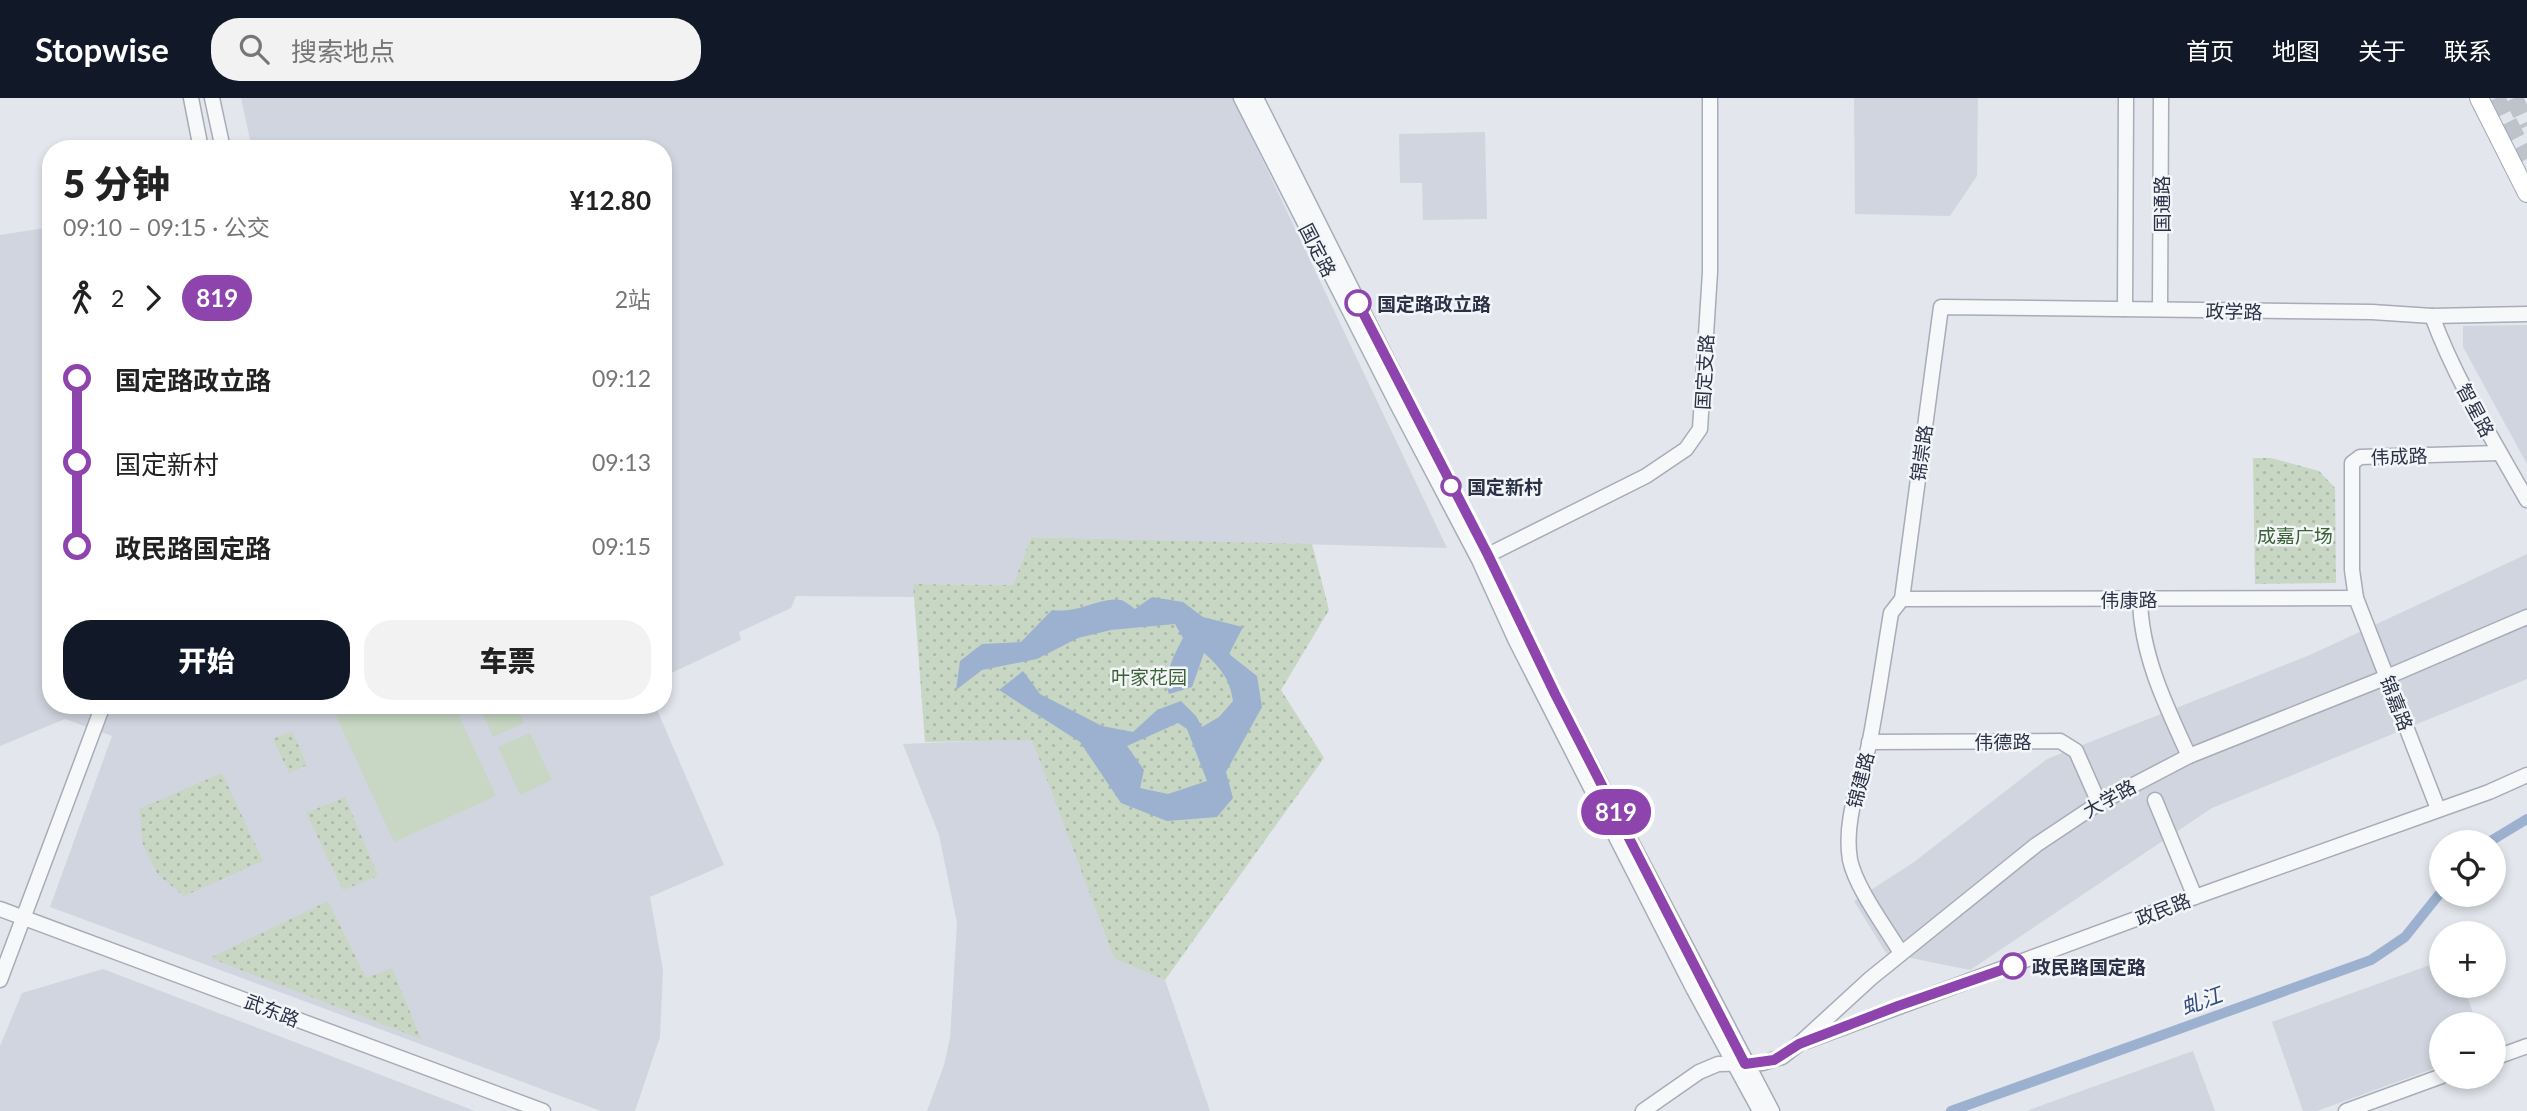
<!DOCTYPE html>
<html lang="zh">
<head>
<meta charset="utf-8">
<style>
  :root { --surface:#fff; --page:#f2f2f2; --text:#222; --muted:#767676; --accent:#111827 }
  body { margin:0; font-family:Lato,"Noto Sans SC",sans-serif; background:var(--page); color:var(--text); height:100vh; display:flex; flex-direction:column; font-size:26px; white-space:nowrap }
  * { box-sizing:border-box; margin:0 }
  p { font-size:23px; color:var(--muted) }
  .icon { flex:none; width:38px; height:38px; fill:none; stroke:currentColor; stroke-width:2; stroke-linecap:round; stroke-linejoin:round }
  .map { position:relative; flex:1; overflow:hidden }
  .details { position:absolute; left:42px; top:42px; width:630px; height:574px; display:flex; flex-direction:column; background:var(--surface); border-radius:28px; box-shadow:0 4px 10px #0003 }
  .details>* { flex:none }
  .badge { padding:0 14px; border-radius:23px; font-size:24px; line-height:46px }
  .fabs { position:absolute; left:2429px; top:732px; display:grid; gap:14px }
  .fabs a { display:grid; place-items:center; width:77px; height:77px; border-radius:50%; background:var(--surface); box-shadow:0 4px 10px #0003; font-size:35px }
  .map>.badge { position:absolute; translate:-50% -50%; box-shadow:0 0 0 4px #fff }
  .legs { display:flex; align-items:center; gap:10px; height:77px; padding:0 21px; font-size:23px }
  .legs p { margin-inline-start:auto }
  .overview { display:flex; align-items:center; justify-content:space-between; height:119px; padding:0 21px }
  h1 { font-size:38px; font-weight:800; line-height:52px }
  .cta { display:flex; gap:14px; margin-top:auto; padding:14px 21px }
  .cta a { flex:1; height:80px; border-radius:28px; background:var(--accent); color:#fff; font-size:28px; font-weight:800; line-height:80px; text-align:center }
  .cta a+a { background:var(--page); color:var(--text) }
  ul { padding:0 21px; list-style:none }
  li { display:flex; align-items:center; gap:24px; height:84px; font-size:26px }
  li i { display:grid; place-items:center; width:10px; height:100%; margin:0 9px; background:currentColor }
  li i::after { content:''; width:18px; height:18px; margin:-9px; border:5px solid; border-radius:50%; background:var(--surface) }
  li p { margin-inline-start:auto }
  li:first-child i { background:linear-gradient(#0000 50%,currentColor 0) }
  li:last-child i { background:linear-gradient(currentColor 50%,#0000 0) }
  header { display:flex; align-items:center; gap:42px; box-sizing:border-box; height:98px; padding:0 35px; background:var(--accent); color:#fff }
  header strong { font-size:33px }
  nav { display:flex; gap:38px; margin-inline-start:auto; font-size:24px }
  .search { width:490px; height:63px; background:var(--page); display:flex; align-items:center; gap:18px; box-sizing:border-box; padding:0 24px; border-radius:28px; color:var(--muted); font-size:26px }
  .map>svg:first-child { display:block }
  .built { fill:#d1d5df }
  .green { fill:url(#green-dots) }
  .pitch { fill:#c7d7c4 }
  .water { fill:#9cb1cf; fill-rule:evenodd }
  .lines { fill:none; stroke-linecap:round; stroke-linejoin:round }
  .canal { stroke:#9cb1cf; stroke-width:10 }
  .major-tunnel { stroke:#bec2cb; stroke-width:18; stroke-dasharray:18 9; stroke-linecap:butt }
  .minor-casing { stroke:#a7acb7; stroke-width:17 }
  .major-casing { stroke:#a2a9b9; stroke-width:20 }
  .minor { stroke:#f7f8fa; stroke-width:14 }
  .major { stroke:#fff; stroke-width:18 }
  .line-1-casing { stroke:#fff; stroke-width:16 }
  .line-1 { stroke:#8e44ad; stroke-width:10 }
  .stop-1-dot { fill:#fff; stroke:#8e44ad; stroke-width:3.5 }
  .labels { text-anchor:middle; dominant-baseline:central; stroke-width:5; stroke-linejoin:round; paint-order:stroke }
  .street-label { font-size:19px; fill:#293247; stroke:#f4f5f9 }
  .stop-label { font-size:19px; font-weight:bold; fill:#293247; stroke:#f4f5f9; text-anchor:start }
  .park-label { font-size:19px; fill:#3a6335; stroke:#f4f5f9 }
  .water-label { font-size:21px; font-style:italic; fill:#2f4c7e; stroke:#f4f5f9 }
</style>
</head>
<body>
<header>
<strong>Stopwise</strong>
<div class="search"><svg class="icon" aria-label="search" viewBox="0 0 24 24"><circle cx="10" cy="10" r="6"/><path d="M15 15l6 6"/></svg>搜索地点</div>
<nav><a>首页</a><a>地图</a><a>关于</a><a>联系</a></nav>
</header>
<div class="map">
<svg width="2527" height="1013" viewBox="0 0 2527 1013">
  <defs>
    <pattern id="green-dots" width="8" height="8" patternUnits="userSpaceOnUse" patternTransform="scale(1.75)"><rect width="8" height="8" fill="#c7d7c4"/><path d="M2 2h.1M6 6h.1" fill="none" stroke="#abb9aa" stroke-width="1.8" stroke-linecap="round"/></pattern>
  </defs>
  <rect width="100%" height="100%" fill="#e3e6ec"/>
  <!-- built -->
  <g class="built">
    <polygon points="241,0 1233,0 1447,450 1031,439 1013,487 914,486 914,499 796,498 791,510 739,534 741,542 663,579 663,51 252,51"/>
    <polygon points="1854,0 1978,0 1977,78 1950,118 1855,116"/>
    <polygon points="1485,34 1487,121 1423,122 1422,85 1400,85 1399,36"/>
    <polygon points="51,129 51,607 655,607 724,767 650,799 663,872 660,939 635,1013 601,1013 50,809 112,638 65,621 0,648 0,137"/>
    <polygon points="2527,227 2527,366 2463,249 2463,228"/>
    <polygon points="2527,456 2527,581 2212,710 1970,872 1886,855 1854,803 1914,764 2047,661 2310,557"/>
    <polygon points="1032,641 1114,859 1165,882 1210,1013 927,1013 944,967 950,940 957,825 939,737 903,646"/>
    <polygon points="2441,863 2441,887 2463,887 2477,926 2441,926 2441,968 2317,1013 2303,1013 2272,924"/>
    <polygon points="103,871 360,969 475,1013 0,1013 0,948 22,895"/>
    <polygon points="2193,953 2215,1013 2026,1013"/>
  </g>
  <!-- green -->
  <g class="green">
    <polygon points="2253,360 2271,360 2319,373 2335,390 2336,485 2255,486"/>
    <polygon points="1031,439 1312,446 1329,512 1281,592 1324,660 1165,882 1114,860 1032,642 925,644 913,486 1013,487"/>
    <polygon points="292,633 307,667 289,675 273,641"/>
    <polygon points="222,675 263,763 184,798 158,777 143,747 139,711"/>
    <polygon points="345,699 378,778 343,792 306,715"/>
    <polygon points="328,803 366,880 392,870 421,941 210,860"/>
  </g>
  <!-- pitch -->
  <g class="pitch">
    <polygon points="331,607 454,607 496,698 394,744"/>
    <polygon points="479,607 516,607 524,625 493,639"/>
    <polygon points="530,635 552,682 520,697 498,649"/>
  </g>
  <!-- water -->
  <path class="water" d="M1152 499 1183 504 1203 519 1243 529 1229 556 1257 578 1262 609 1226 674 1233 700 1217 719 1167 723 1121 705 1080 644 999 592 1023 573 1040 596 1102 628 1133 634 1157 612 1181 603 1196 618 1202 629 1219 619 1233 603C1230 581 1220 569 1204 555L1192 589 1169 596C1162 579 1175 555 1183 540L1175 526 1111 532 1078 540 1037 561 982 572 956 592 960 563 982 546 1021 544 1052 512C1078 516 1102 498 1121 502 1125 503 1131 508 1135 511ZM1178 625 1187 631 1207 683 1168 696 1140 690 1144 672 1127 648Z"/>
  <g class="lines">
    <!-- canal -->
    <g class="canal">
      <polyline points="2489,744 2527,721"/>
      <polyline points="1951,1013 2371,862 2405,839 2441,794"/>
    </g>
    <!-- major-tunnel -->
    <g class="major-tunnel">
      <polyline points="2496,0 2527,61"/>
      <polyline points="2514,0 2527,28"/>
    </g>
    <defs>
      <g id="minor">
        <polyline points="191,0 201,51"/>
        <polyline points="212,0 223,51"/>
        <polyline points="1241,0 1398,308 1479,462 1516,543 1694,892 1760,1013"/>
        <polyline points="1256,0 1445,377"/>
        <polyline points="2125,211 2126,0"/>
        <polyline points="2160,211 2161,0"/>
        <path d="M2432 218C2456 283 2493 342 2527 402"/>
        <polyline points="1481,445 1554,596 1772,1013"/>
        <polyline points="1480,461 1646,378 1686,351 1700,331 1710,174 1710,0"/>
        <polyline points="1902,501 1941,209 2372,214 2432,218 2527,216"/>
        <polyline points="1902,501 2356,500"/>
        <path d="M2140 501C2141 557 2166 608 2189 658"/>
        <polyline points="1869,644 2060,643 2076,653 2099,705"/>
        <polyline points="2155,702 2195,799"/>
        <polyline points="2438,711 2356,500 2352,472 2352,365 2360,359 2499,355"/>
        <polyline points="0,811 543,1013"/>
        <path d="M1901 855C1886 830 1856 790 1850 762 1843 720 1862 681 1870 642 1878 600 1884 557 1891 515L1902 501"/>
        <polyline points="0,882 103,607"/>
        <polyline points="1807,943 2195,799 2489,694 2527,677"/>
        <polyline points="2494,960 2527,948"/>
        <polyline points="1643,1013 1699,974 1718,966 1762,965 1782,959 1799,946 1871,880 2036,747 2099,705 2189,658 2387,579 2527,519"/>
        <polyline points="2346,1013 2442,978"/>
      </g>
      <polyline id="major" points="2479,0 2527,95"/>
    </defs>
    <!-- minor casing -->
    <use href="#minor" class="minor-casing"/>
    <!-- major casing -->
    <use href="#major" class="major-casing"/>
    <!-- minor -->
    <use href="#minor" class="minor"/>
    <!-- major -->
    <use href="#major" class="major"/>
  </g>
  <g class="lines">
    <defs>
      <polyline id="line-1" points="1358,205 1488,457 1555,596 1745,966 1774,962 1799,946 1898,908 2013,868"/>
    </defs>
    <!-- line-1 casing -->
    <use href="#line-1" class="line-1-casing"/>
    <!-- line-1 -->
    <use href="#line-1" class="line-1"/>
  </g>
  <!-- markers -->
  <g class="stop-1-dot">
    <circle cx="1358" cy="205" r="12"/>
    <circle cx="1451" cy="388" r="9"/>
    <circle cx="2013" cy="868" r="12"/>
  </g>
  <g class="labels">
    <!-- street labels -->
    <g class="street-label">
      <text transform="translate(2161 106) rotate(-90)">国通路</text>
      <text transform="translate(1318 152) rotate(63)">国定路</text>
      <text transform="translate(2234 213) rotate(1)">政学路</text>
      <text transform="translate(1704 274) rotate(-87)">国定支路</text>
      <text transform="translate(2476 312) rotate(62)">智星路</text>
      <text transform="translate(1921 355) rotate(-82)">锦崇路</text>
      <text transform="translate(2399 358) rotate(-2)">伟成路</text>
      <text x="2129" y="501">伟康路</text>
      <text transform="translate(2397 605) rotate(69)">锦嘉路</text>
      <text x="2003" y="643">伟德路</text>
      <text transform="translate(1860 682) rotate(-76)">锦建路</text>
      <text transform="translate(2109 700) rotate(-29)">大学路</text>
      <text transform="translate(2163 811) rotate(-21)">政民路</text>
      <text transform="translate(272 912) rotate(21)">武东路</text>
    </g>
    <!-- stop labels -->
    <g class="stop-label">
      <text x="1377" y="205">国定路政立路</text>
      <text x="1467" y="388">国定新村</text>
      <text x="2032" y="868">政民路国定路</text>
    </g>
    <!-- park labels -->
    <g class="park-label">
      <text x="2295" y="437">成嘉广场</text>
      <text x="1149" y="578">叶家花园</text>
    </g>
    <!-- water labels -->
    <g class="water-label">
      <text transform="translate(2201 902) rotate(-20)">虬江</text>
    </g>
  </g>
</svg>
<div class="fabs">
<a><svg class="icon" aria-label="locate" viewBox="0 0 24 24"><circle cx="12" cy="12" r="6"/><path d="M12 2v4M12 18v4M2 12h4M18 12h4"/></svg></a>
<a>+</a>
<a>−</a>
</div>
<b class="badge" style="left:1616px;top:714px;background:#8e44ad;color:#fff">819</b>
<section class="details">
<div class="overview"><div><h1>5 分钟</h1><p>09:10 – 09:15 · 公交</p></div><b>¥12.80</b></div>
<div class="legs"><svg class="icon" aria-label="walk" viewBox="0 0 24 24"><circle cx="13" cy="4" r="2"/><path d="M13 8l-2 6 4 7M11 14l-3 7M7 12l3-4h3l4 4"/></svg>2<svg class="icon" aria-label="forward" viewBox="0 0 24 24"><path d="M9 5l7 7-7 7"/></svg><b class="badge" style="background:#8e44ad;color:#fff">819</b><p>2站</p></div>
<ul>
<li><i style="color:#8e44ad"></i><b>国定路政立路</b><p>09:12</p></li>
<li><i style="color:#8e44ad"></i><span>国定新村</span><p>09:13</p></li>
<li><i style="color:#8e44ad"></i><b>政民路国定路</b><p>09:15</p></li>
</ul>
<div class="cta"><a>开始</a><a>车票</a></div>
</section>
</div>
</body>
</html>
